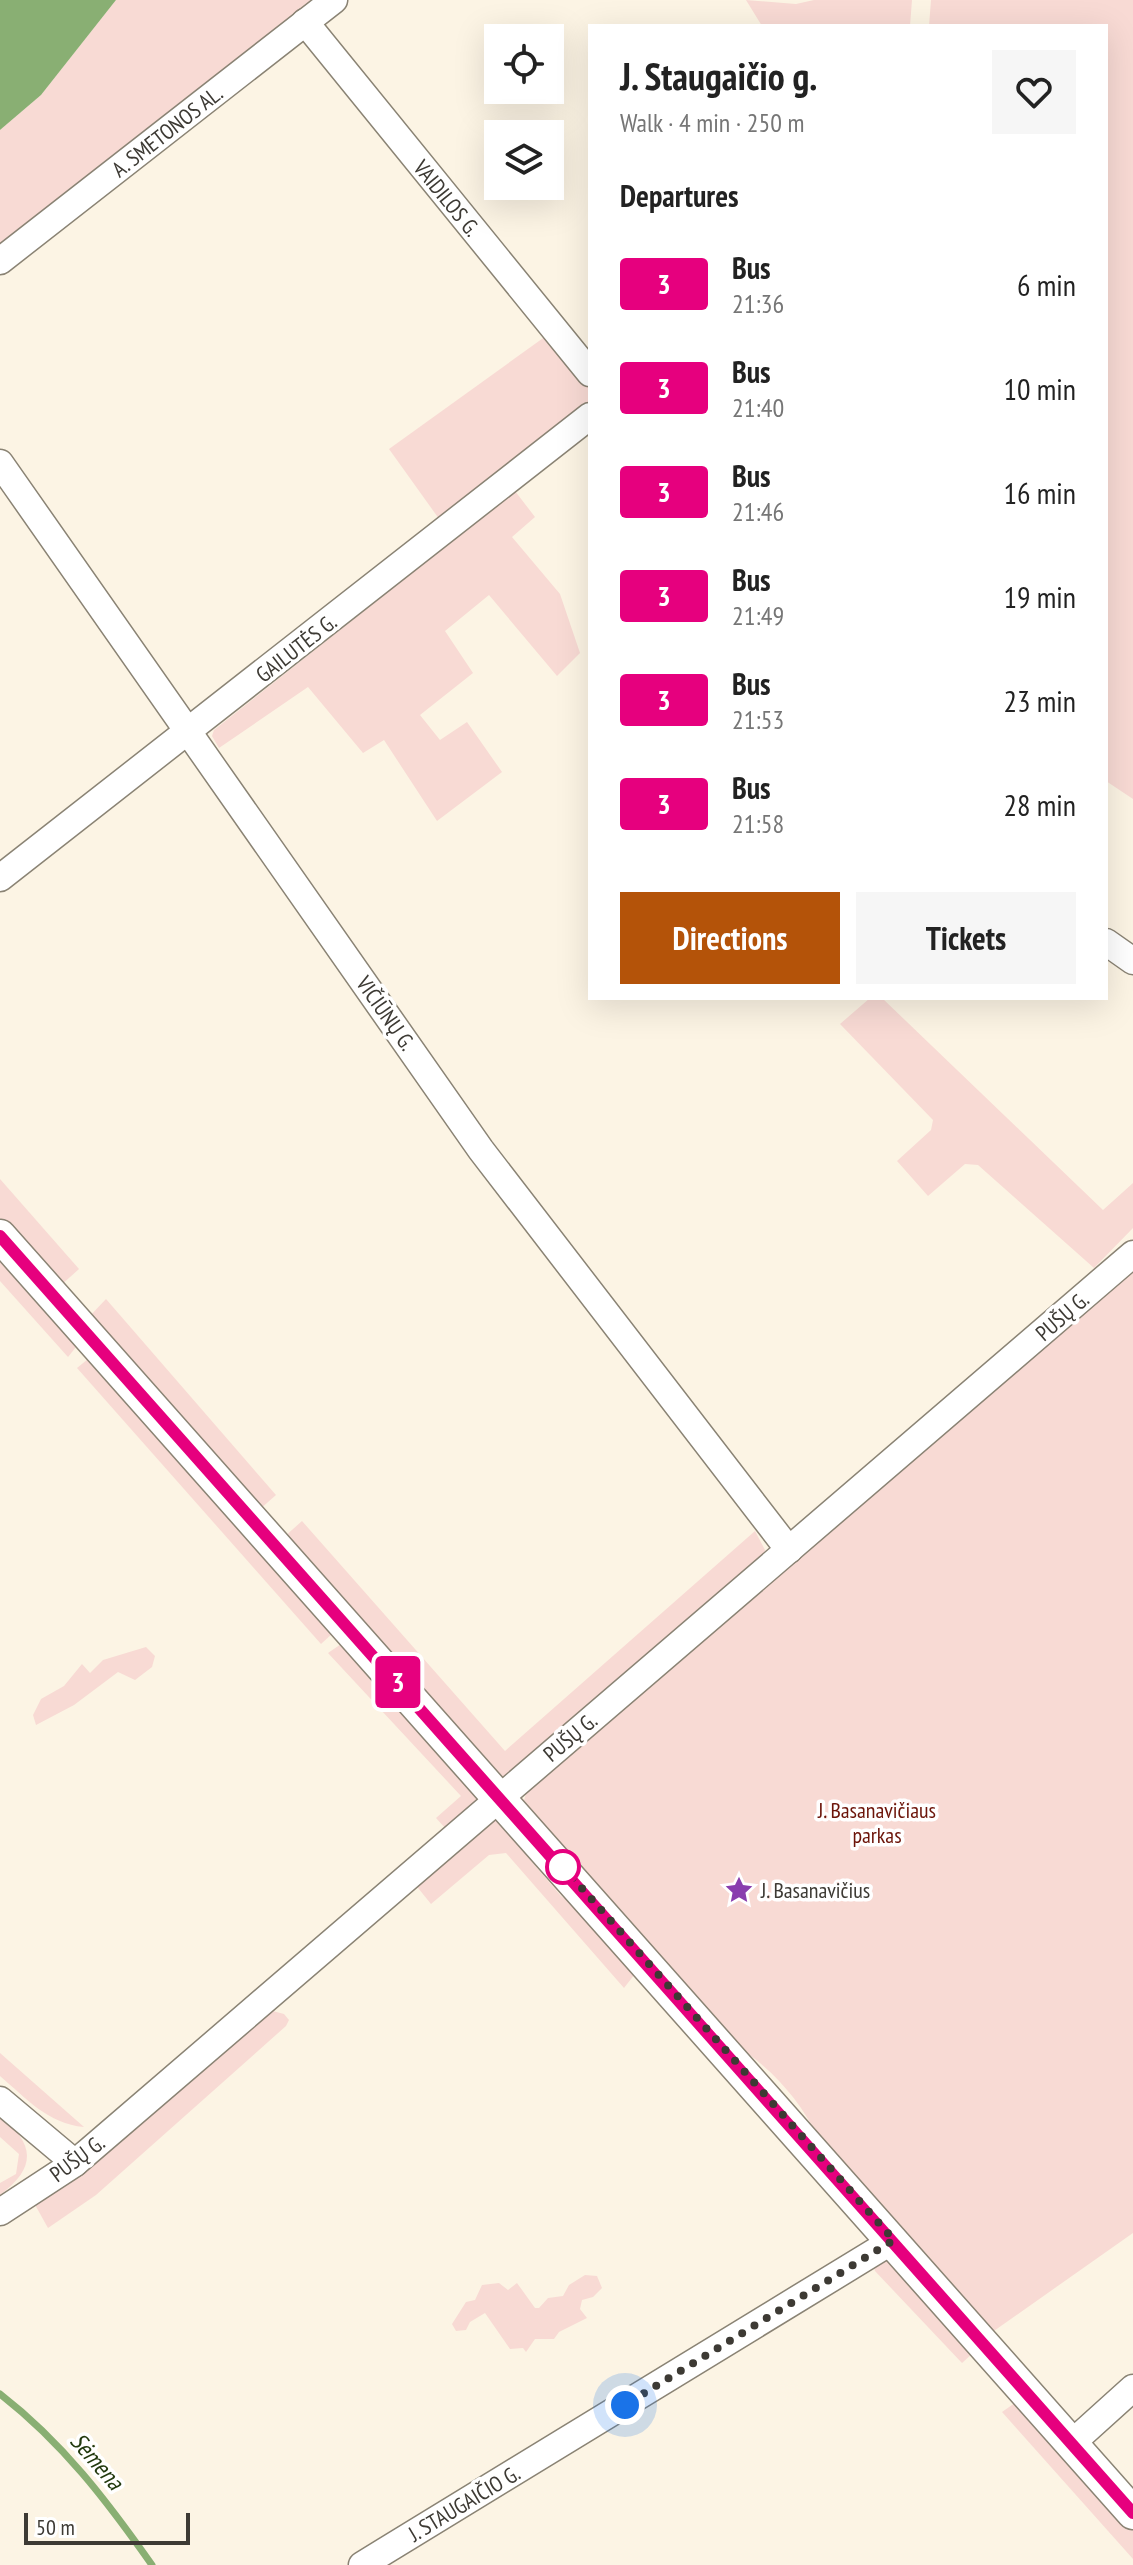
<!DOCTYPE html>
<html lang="en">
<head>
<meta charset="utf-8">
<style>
  :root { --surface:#fff; --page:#f6f6f6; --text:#222; --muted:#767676; --accent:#b45309 }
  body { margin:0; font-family:"PT Sans Narrow",sans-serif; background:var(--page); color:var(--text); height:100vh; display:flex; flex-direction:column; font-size:30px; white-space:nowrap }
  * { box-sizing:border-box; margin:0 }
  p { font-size:26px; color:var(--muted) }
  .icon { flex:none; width:44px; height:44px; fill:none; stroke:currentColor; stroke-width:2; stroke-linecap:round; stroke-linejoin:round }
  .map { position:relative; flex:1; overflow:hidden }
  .panel { position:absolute; left:588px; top:24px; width:520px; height:976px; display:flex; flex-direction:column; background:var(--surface); border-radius:0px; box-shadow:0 8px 32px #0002 }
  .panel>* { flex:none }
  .badge { padding:0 16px; border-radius:6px; font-size:28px; line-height:52px }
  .fabs { position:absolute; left:484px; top:24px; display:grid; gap:16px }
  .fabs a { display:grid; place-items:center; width:80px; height:80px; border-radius:0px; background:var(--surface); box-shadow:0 8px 32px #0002; font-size:40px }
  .scale { position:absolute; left:24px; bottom:20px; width:166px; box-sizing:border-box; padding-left:8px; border:4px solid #3d3a34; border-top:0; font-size:22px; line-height:28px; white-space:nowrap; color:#3d3a34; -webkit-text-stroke:6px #fff; paint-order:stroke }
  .you { position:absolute; width:40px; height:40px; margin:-20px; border:6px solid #fff; border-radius:50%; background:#1a73e8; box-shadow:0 0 0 12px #1a73e833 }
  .map>.badge { position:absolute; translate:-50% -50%; box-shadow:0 0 0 4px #fff }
  h2 { padding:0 32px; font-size:30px; line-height:72px }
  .round { display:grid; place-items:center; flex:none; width:84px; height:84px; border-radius:0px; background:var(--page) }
  .headline { display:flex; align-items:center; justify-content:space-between; height:136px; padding:0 32px }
  h1 { font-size:38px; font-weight:800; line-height:60px }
  .button { display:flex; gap:16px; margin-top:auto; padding:16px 32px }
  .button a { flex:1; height:92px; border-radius:0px; background:var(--accent); color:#fff; font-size:32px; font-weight:800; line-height:92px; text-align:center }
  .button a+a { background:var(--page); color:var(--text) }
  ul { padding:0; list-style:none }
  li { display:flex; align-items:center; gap:24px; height:104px; padding:0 32px }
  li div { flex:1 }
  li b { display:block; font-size:30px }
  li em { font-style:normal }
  li .badge { min-width:88px; font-weight:700; text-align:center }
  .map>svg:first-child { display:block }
  .green { fill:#f8dad4 }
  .water { fill:#89af73 }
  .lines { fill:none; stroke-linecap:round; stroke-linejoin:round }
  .stream { stroke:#89af73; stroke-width:7 }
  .minor-casing { stroke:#8a8374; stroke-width:29 }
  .tertiary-casing { stroke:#8a8374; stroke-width:35 }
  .minor { stroke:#fff; stroke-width:26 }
  .tertiary { stroke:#fff; stroke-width:32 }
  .line-casing { stroke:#fff; stroke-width:18 }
  .line { stroke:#e6007e; stroke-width:12 }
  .walk { stroke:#3d3a34; stroke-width:8; stroke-dasharray:0 14.4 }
  .stop-dot { fill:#fff; stroke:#e6007e; stroke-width:4 }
  .labels { text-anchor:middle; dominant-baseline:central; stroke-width:7; stroke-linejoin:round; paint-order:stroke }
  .street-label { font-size:22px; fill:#3d3a34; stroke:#fff }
  .park-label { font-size:22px; fill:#6c1409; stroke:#fff }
  .poi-label { font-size:22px; fill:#3d3a34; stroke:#fff; text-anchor:start }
  .water-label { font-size:24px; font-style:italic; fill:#223a0f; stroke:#fff }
</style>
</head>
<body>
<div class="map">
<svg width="1133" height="2565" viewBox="0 0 1133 2565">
  <rect width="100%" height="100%" fill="#fcf4e4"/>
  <!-- green -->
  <g class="green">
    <polygon points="116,0 312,0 0,246 0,130 41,95"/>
    <polygon points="746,0 796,4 814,0 912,0 910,26 762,26"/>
    <polygon points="931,0 1133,0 1133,799 1106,781 1106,26 929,26"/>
    <polygon points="546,336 590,388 590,407 442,523 389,449"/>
    <polygon points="515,491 535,517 512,537 560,594 580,653 557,676 489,595 445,631 473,673 420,715 440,740 467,722 502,772 437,821 384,740 363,753 308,687 219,748 212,736 214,730"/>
    <polygon points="870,998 882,998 1103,1210 1133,1183 1133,1228 1094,1268 978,1165 965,1164 928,1196 897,1161 931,1130 933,1120 840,1024"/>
    <polygon points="0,1179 79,1269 60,1286 0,1218"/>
    <polygon points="0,1249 78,1336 76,1347 68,1357 0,1281"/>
    <path d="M1133 1264V2233L991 2333 819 2139C799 2098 771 2068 733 2043L523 1804 527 1790Z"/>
    <polygon points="106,1299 276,1495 259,1510 88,1318"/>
    <polygon points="88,1359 333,1633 321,1644 77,1368"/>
    <polygon points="302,1521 505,1751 755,1531 765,1550 763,1559 505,1778 498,1778 283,1538"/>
    <polygon points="347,1640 478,1789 479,1800 447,1830 436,1818 461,1796 328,1653"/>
    <polygon points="146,1647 155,1656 152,1667 135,1680 118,1672 74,1705 36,1725 33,1715 41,1699 64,1686 82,1664 90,1673 103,1660"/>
    <polygon points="498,1816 516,1831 531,1861 561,1896 592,1916 638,1970 624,1988 506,1853 489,1855 431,1904 414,1883"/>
    <polygon points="269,2010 284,2014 289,2020 286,2026 96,2195 48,2228 34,2203"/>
    <path d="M0 2053 84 2127C48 2124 26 2098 0 2076Z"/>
    <path d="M0 2115C35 2145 37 2167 0 2195V2183L16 2174 19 2154 0 2137Z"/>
    <polygon points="887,2259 973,2353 962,2363 875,2271 872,2261"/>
    <polygon points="585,2275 597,2276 602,2288 593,2297 582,2300 580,2309 587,2318 559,2332 554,2339 535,2339 526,2352 523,2348 510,2349 485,2313 470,2322 466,2330 456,2331 452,2324 466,2302 475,2300 482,2285 499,2283 508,2290 517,2283 535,2308 539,2308 548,2298 563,2296 569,2285"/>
    <polygon points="1019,2400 1133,2529 1133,2559 1002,2412"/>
  </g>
  <!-- water -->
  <polygon class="water" points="0,0 116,0 41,95 0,130"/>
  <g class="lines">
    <!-- stream -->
    <path class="stream" d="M0 2394C62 2442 107 2501 152 2565"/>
    <defs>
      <g id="minor">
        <polyline points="305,22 590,373"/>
        <polyline points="0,261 334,0"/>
        <polyline points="0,463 481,1150 789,1550"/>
        <polyline points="0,878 590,416"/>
        <polyline points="1106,942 1133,961"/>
        <polyline points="0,2100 75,2163"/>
        <polyline points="0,2212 75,2163 1133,1254"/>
        <polyline points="1072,2443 1133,2388"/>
        <polyline points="362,2565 894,2240"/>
      </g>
      <polyline id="tertiary" points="0,1236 1133,2513"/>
    </defs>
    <!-- minor casing -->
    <use href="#minor" class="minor-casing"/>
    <!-- tertiary casing -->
    <use href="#tertiary" class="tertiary-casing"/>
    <!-- minor -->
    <use href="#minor" class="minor"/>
    <!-- tertiary -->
    <use href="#tertiary" class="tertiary"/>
  </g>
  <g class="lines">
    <defs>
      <polyline id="line" points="0,1236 1133,2513"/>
    </defs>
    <!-- line casing -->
    <use href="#line" class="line-casing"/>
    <!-- line -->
    <use href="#line" class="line"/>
    <!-- walk -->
    <polyline class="walk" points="563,1867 894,2240 625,2405"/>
  </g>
  <!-- icons -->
  <defs>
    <symbol id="sight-bare" viewBox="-9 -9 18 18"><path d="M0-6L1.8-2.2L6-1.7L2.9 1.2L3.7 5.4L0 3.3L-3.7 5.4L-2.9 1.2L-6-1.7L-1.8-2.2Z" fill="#893dae" stroke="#fff" stroke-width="2.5" paint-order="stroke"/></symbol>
  </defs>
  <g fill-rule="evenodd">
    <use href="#sight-bare" x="719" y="1870" width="40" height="40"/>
  </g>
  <!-- markers -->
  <circle class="stop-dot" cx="563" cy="1867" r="16"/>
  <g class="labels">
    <!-- street labels -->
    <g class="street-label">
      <text transform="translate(167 131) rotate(-38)">A. SMETONOS AL.</text>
      <text transform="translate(447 198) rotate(51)">VAIDILOS G.</text>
      <text transform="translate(296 648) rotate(-38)">GAILUTĖS G.</text>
      <text transform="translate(386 1013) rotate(55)">VIČIŪNŲ G.</text>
      <text transform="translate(1062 1316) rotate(-41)">PUŠŲ G.</text>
      <text transform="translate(570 1737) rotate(-40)">PUŠŲ G.</text>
      <text transform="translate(77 2158) rotate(-37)">PUŠŲ G.</text>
      <text transform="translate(464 2503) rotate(-31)">J. STAUGAIČIO G.</text>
    </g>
    <!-- park labels -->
    <g class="park-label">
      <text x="877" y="1810">J. Basanavičiaus<tspan x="877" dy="25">parkas</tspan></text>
    </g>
    <!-- poi labels -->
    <g class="poi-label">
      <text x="761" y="1890">J. Basanavičius</text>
    </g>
    <!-- water labels -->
    <g class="water-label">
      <text transform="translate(97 2461) rotate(49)">Sėmena</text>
    </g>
  </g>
</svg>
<div class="fabs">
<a><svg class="icon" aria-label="locate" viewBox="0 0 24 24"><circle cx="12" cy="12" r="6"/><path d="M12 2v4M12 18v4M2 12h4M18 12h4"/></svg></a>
<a><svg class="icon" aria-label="layers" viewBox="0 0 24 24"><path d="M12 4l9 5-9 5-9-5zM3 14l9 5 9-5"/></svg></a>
</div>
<div class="scale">50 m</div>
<div class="you" style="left:625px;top:2405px"></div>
<b class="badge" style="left:398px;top:1682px;background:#e6007e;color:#fff">3</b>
<section class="panel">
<div class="headline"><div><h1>J. Staugaičio g.</h1><p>Walk · 4 min · 250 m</p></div><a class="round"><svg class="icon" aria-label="heart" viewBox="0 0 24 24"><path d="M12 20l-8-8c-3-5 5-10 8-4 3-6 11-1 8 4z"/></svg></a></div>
<h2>Departures</h2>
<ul>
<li><span class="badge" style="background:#e6007e;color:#fff">3</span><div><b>Bus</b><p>21:36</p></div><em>6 min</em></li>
<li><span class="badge" style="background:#e6007e;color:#fff">3</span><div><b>Bus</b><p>21:40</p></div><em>10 min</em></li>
<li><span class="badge" style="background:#e6007e;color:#fff">3</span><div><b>Bus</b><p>21:46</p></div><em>16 min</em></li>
<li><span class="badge" style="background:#e6007e;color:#fff">3</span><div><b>Bus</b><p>21:49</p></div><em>19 min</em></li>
<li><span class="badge" style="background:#e6007e;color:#fff">3</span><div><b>Bus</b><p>21:53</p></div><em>23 min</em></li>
<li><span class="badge" style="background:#e6007e;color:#fff">3</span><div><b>Bus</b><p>21:58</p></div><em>28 min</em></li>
</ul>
<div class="button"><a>Directions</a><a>Tickets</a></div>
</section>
</div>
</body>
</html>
